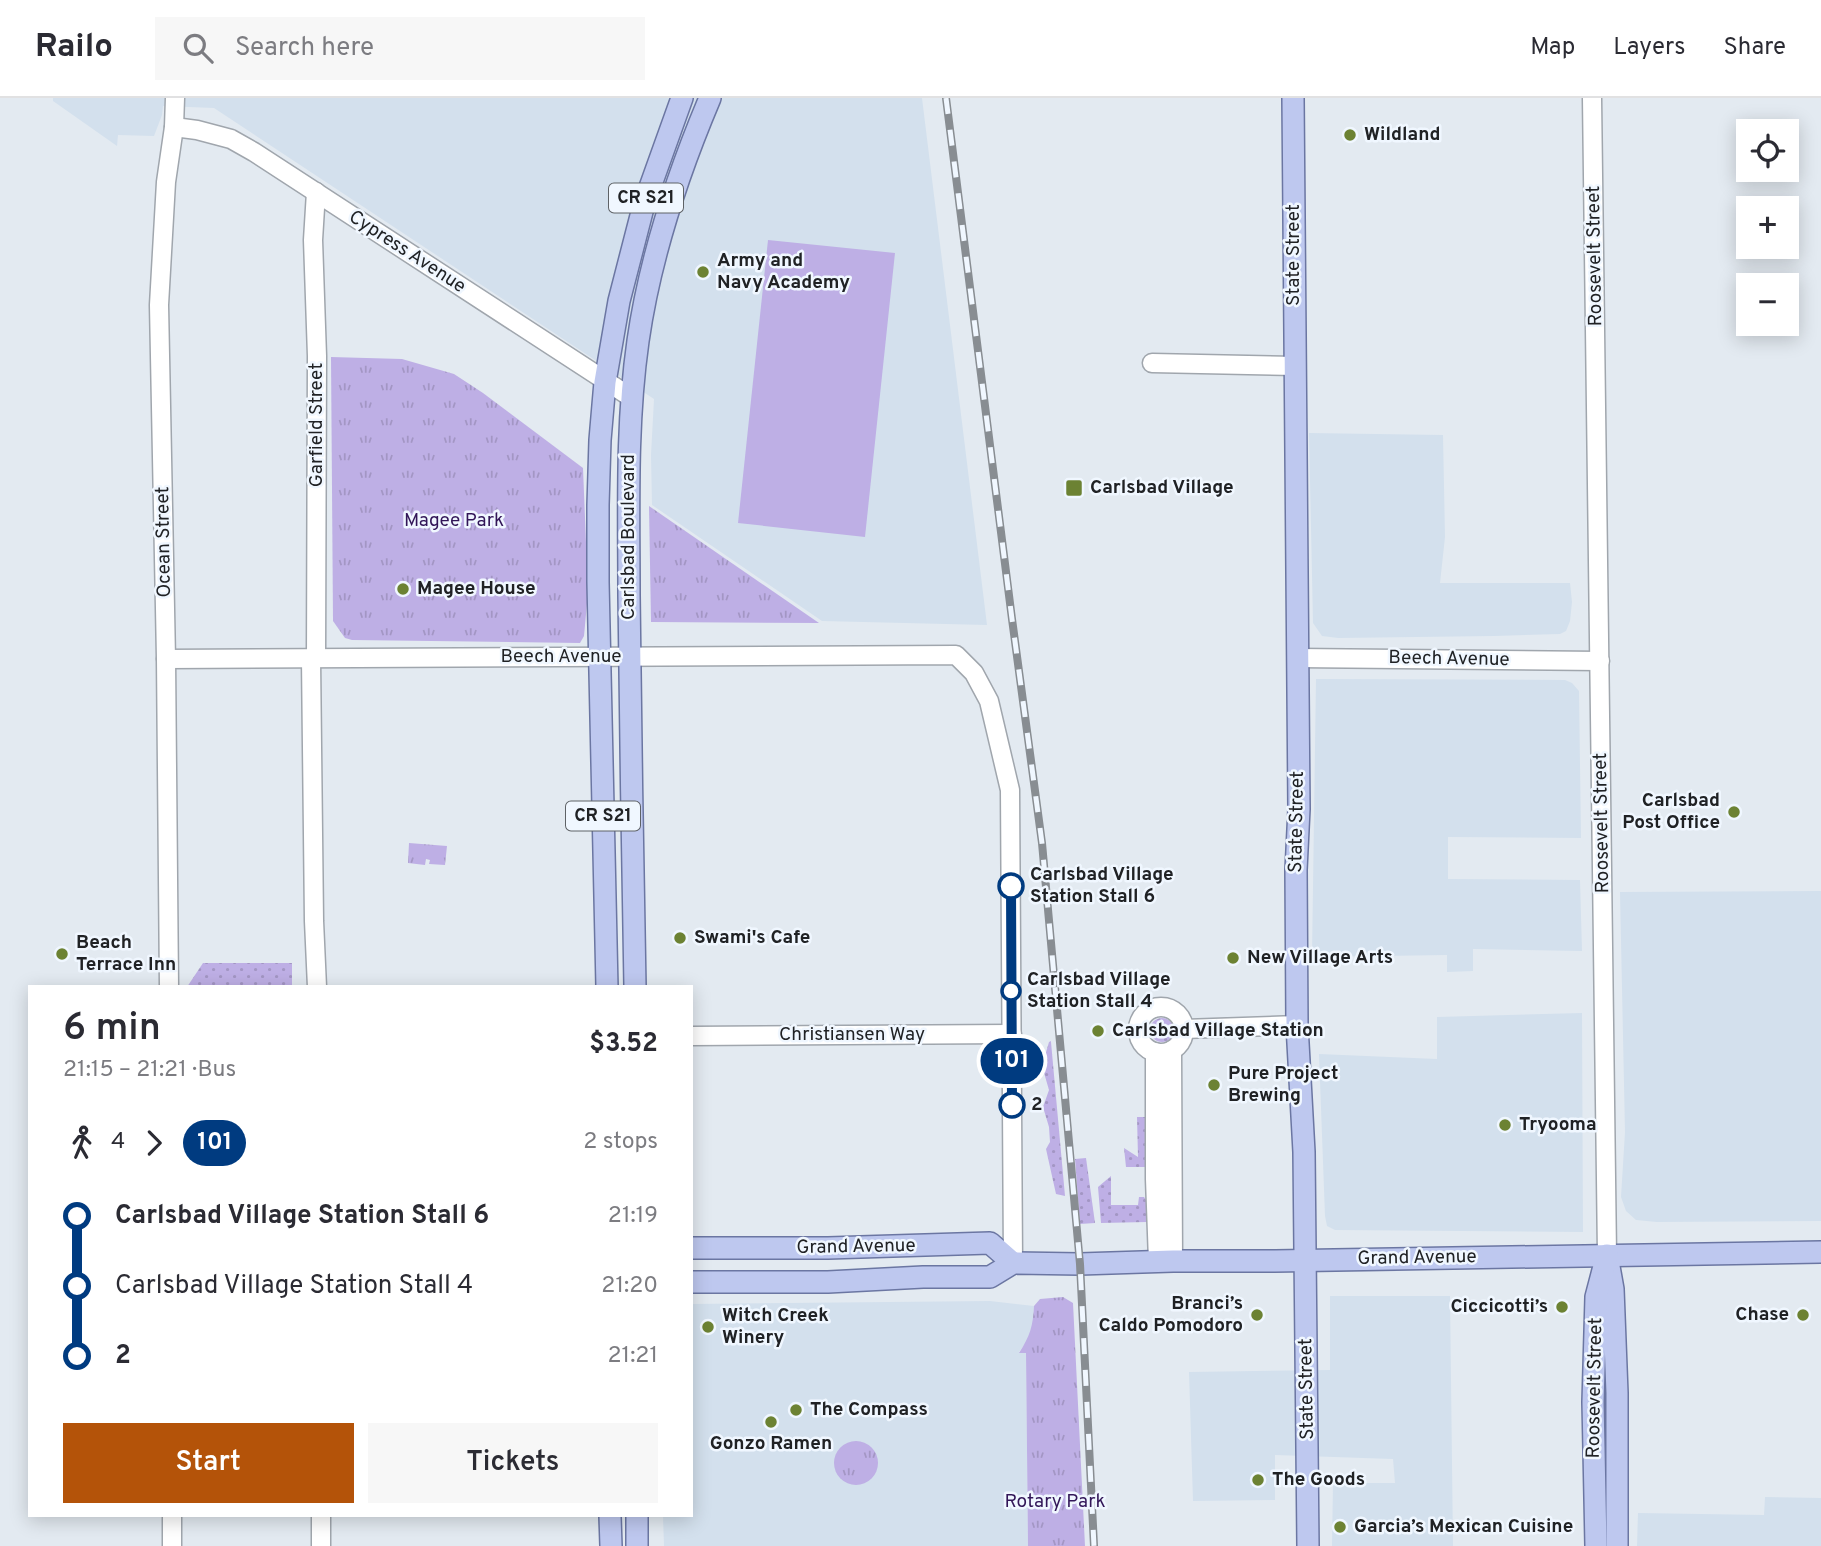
<!DOCTYPE html>
<html lang="en">
<head>
<meta charset="utf-8">
<style>
  :root { --surface:#fff; --page:#f7f7f7; --text:#2b2b33; --muted:#7c7c81; --line:#e1e1e2; --accent:#b45309 }
  body { margin:0; font-family:Overpass,sans-serif; background:var(--page); color:var(--text); height:100vh; display:flex; flex-direction:column; font-size:26px; white-space:nowrap }
  * { box-sizing:border-box; margin:0 }
  p { font-size:23px; color:var(--muted) }
  .icon { flex:none; width:38px; height:38px; fill:none; stroke:currentColor; stroke-width:2; stroke-linecap:round; stroke-linejoin:round }
  .map { position:relative; flex:1; overflow:hidden }
  .panel { position:absolute; left:28px; top:887px; width:665px; height:532px; display:flex; flex-direction:column; background:var(--surface); border-radius:0px; box-shadow:0 4px 18px #0003 }
  .panel>* { flex:none }
  .badge { padding:0 14px; border-radius:23px; font-size:24px; line-height:46px }
  .tools { position:absolute; left:1736px; top:21px; display:grid; gap:14px }
  .tools a { display:grid; place-items:center; width:63px; height:63px; border-radius:0px; background:var(--surface); box-shadow:0 4px 18px #0003; font-size:35px }
  .map>.badge { position:absolute; translate:-50% -50%; box-shadow:0 0 0 4px #fff }
  .legs { display:flex; align-items:center; gap:10px; height:77px; padding:0 35px; font-size:23px }
  .legs p { margin-inline-start:auto }
  .summary { display:flex; align-items:center; justify-content:space-between; height:119px; padding:0 35px }
  h1 { font-size:38px; font-weight:600; line-height:52px }
  .button { display:flex; gap:14px; margin-top:auto; padding:14px 35px }
  .button a { flex:1; height:80px; border-radius:0px; background:var(--accent); color:#fff; font-size:28px; font-weight:600; line-height:80px; text-align:center }
  .button a+a { background:var(--page); color:var(--text) }
  ul { padding:0 35px; list-style:none }
  li { display:flex; align-items:center; gap:24px; height:70px; font-size:26px }
  li i { display:grid; place-items:center; width:10px; height:100%; margin:0 9px; background:currentColor }
  li i::after { content:''; width:18px; height:18px; margin:-9px; border:5px solid; border-radius:50%; background:var(--surface) }
  li p { margin-inline-start:auto }
  li:first-child i { background:linear-gradient(#0000 50%,currentColor 0) }
  li:last-child i { background:linear-gradient(currentColor 50%,#0000 0) }
  header { display:flex; align-items:center; gap:42px; box-sizing:border-box; height:98px; padding:0 35px; background:var(--surface); border-bottom:2px solid var(--line) }
  header strong { font-size:33px }
  nav { display:flex; gap:38px; margin-inline-start:auto; font-size:24px }
  .search { width:490px; height:63px; background:var(--page); display:flex; align-items:center; gap:18px; box-sizing:border-box; padding:0 24px; border-radius:0px; color:var(--muted); font-size:26px }
  .map>svg:first-child { display:block }
  .built { fill:#d3e0ed }
  .grass { fill:url(#grass-dots) }
  .park { fill:url(#park-tufts) }
  .pitch { fill:#beafe5 }
  .lines { fill:none; stroke-linecap:round; stroke-linejoin:round }
  .minor-casing { stroke:#a0a6ad; stroke-width:21 }
  .major-casing { stroke:#6b76a2; stroke-width:24 }
  .minor { stroke:#fff; stroke-width:18 }
  .major { stroke:#bec8ef; stroke-width:21 }
  .rail-casing { stroke:#888d92; stroke-width:8 }
  .rail { stroke:#f0f7ff; stroke-width:5; stroke-dasharray:16; stroke-linecap:butt }
  .line-1-casing { stroke:#fff; stroke-width:16 }
  .line-1 { stroke:#003b80; stroke-width:10 }
  .poi-dot { fill:#6c8233; stroke:#f0f7ff; stroke-width:2.5 }
  .stop-1-dot { fill:#fff; stroke:#003b80; stroke-width:3.5 }
  .labels { text-anchor:middle; dominant-baseline:central; stroke-width:5; stroke-linejoin:round; paint-order:stroke }
  .shield { fill:#f0f7ff; stroke:#5e6266; stroke-width:2 }
  .shield-label { font-size:18px; font-weight:bold; fill:#202225 }
  .poi-label { font-size:19px; font-weight:bold; fill:#202225; stroke:#f0f7ff; text-anchor:start }
  .street-label { font-size:19px; fill:#202225; stroke:#f0f7ff }
  .park-label { font-size:19px; fill:#321658; stroke:#f0f7ff }
  .stop-label { font-size:19px; font-weight:bold; fill:#202225; stroke:#f0f7ff; text-anchor:start }
</style>
</head>
<body>
<header>
<strong>Railo</strong>
<div class="search"><svg class="icon" aria-label="search" viewBox="0 0 24 24"><circle cx="10" cy="10" r="6"/><path d="M15 15l6 6"/></svg>Search here</div>
<nav><a>Map</a><a>Layers</a><a>Share</a></nav>
</header>
<div class="map">
<svg width="1821" height="1448" viewBox="0 0 1821 1448">
  <defs>
    <pattern id="grass-dots" width="8" height="8" patternUnits="userSpaceOnUse" patternTransform="scale(1.75)"><rect width="8" height="8" fill="#beafe5"/><path d="M2 2h.1M6 6h.1" fill="none" stroke="#a396c4" stroke-width="1.8" stroke-linecap="round"/></pattern>
    <pattern id="park-tufts" width="24" height="20" patternUnits="userSpaceOnUse" patternTransform="scale(1.75)"><rect width="24" height="20" fill="#beafe5"/><path d="M3 7l-1-3M5 7V3M7 7l1-3M15 17l-1-3M17 17v-4M19 17l1-3" fill="none" stroke="#a396c4"/></pattern>
  </defs>
  <rect width="100%" height="100%" fill="#e3eaf1"/>
  <!-- built -->
  <g class="built">
    <polygon points="53,0 922,0 987,527 822,523 652,407 651,357 654,301 214,10 163,8 162,17 154,38 118,37 117,48 53,3"/>
    <polygon points="1309,335 1443,337 1445,439 1440,485 1570,485 1572,504 1570,523 1566,533 1560,536 1494,538 1338,540 1322,538 1313,525"/>
    <polygon points="1316,581 1565,582 1572,585 1579,593 1581,740 1448,739 1448,781 1580,782 1582,853 1473,851 1473,873 1447,874 1447,857 1312,859"/>
    <polygon points="1821,793 1821,1123 1657,1124 1636,1122 1626,1113 1621,1099 1625,1034 1620,794"/>
    <polygon points="1582,915 1583,1134 1335,1132 1327,1128 1325,1118 1319,956 1437,961 1437,919"/>
    <polygon points="1330,1198 1450,1198 1453,1448 1332,1448 1333,1385 1395,1385 1393,1361 1275,1357 1275,1402 1193,1403 1189,1274 1330,1272"/>
    <polygon points="990,1203 1034,1208 1033,1228 1027,1243 1019,1254 1026,1255 1028,1448 664,1448 663,1418 691,1418 691,1206"/>
    <polygon points="1765,1399 1821,1400 1821,1448 1637,1448 1638,1415 1764,1417"/>
  </g>
  <!-- grass -->
  <g class="grass">
    <polygon points="203,865 292,865 292,889 187,889"/>
    <circle cx="1162" cy="932" r="12"/>
    <polygon points="1051,943 1051,944 1065,1098 1056,1096 1046,1051 1050,1044 1049,1029 1043,1009 1049,992 1042,968 1049,944"/>
    <polygon points="1137,1019 1145,1019 1145,1069 1126,1069 1124,1050 1138,1059"/>
    <polygon points="1086,1060 1095,1125 1080,1126 1075,1061"/>
    <polygon points="1111,1078 1111,1107 1138,1107 1139,1099 1144,1099 1146,1102 1147,1124 1101,1125 1098,1089"/>
  </g>
  <!-- park -->
  <g class="park">
    <polygon points="331,259 402,261 454,276 483,295 583,370 588,494 584,538 580,545 352,542 345,540 333,523"/>
    <polygon points="649,408 819,525 651,524"/>
    <polygon points="409,745 447,748 445,767 429,766 430,762 426,761 425,767 408,765"/>
    <path d="M1063 1199 1073 1205 1085 1448H1028L1026 1255H1019C1030 1238 1033 1228 1034 1208L1040 1201Z"/>
    <circle cx="856" cy="1365" r="22"/>
  </g>
  <!-- pitch -->
  <polygon class="pitch" points="768,142 895,155 865,439 738,425"/>
  <g class="lines">
    <defs>
      <g id="minor">
        <polyline points="1592,0 1607,1157"/>
        <polyline points="174,29 197,32 231,41 254,54 632,300"/>
        <polyline points="316,94 313,142 317,258 316,561"/>
        <polyline points="1152,265 1295,268"/>
        <polyline points="1297,560 1600,563"/>
        <polyline points="166,561 956,557 974,575 989,603 1010,692 1013,1165"/>
        <polyline points="311,561 314,823 317,889"/>
        <polyline points="169,889 166,561 159,207 166,84 174,29 175,0"/>
        <circle cx="1161" cy="932" r="23"/>
        <polyline points="1184,931 1297,927"/>
        <polyline points="691,938 1012,936"/>
        <polyline points="1172,952 1173,1163"/>
        <polyline points="1155,954 1155,1081 1158,1163"/>
        <polyline points="321,1418 321,1448"/>
        <polyline points="172,1448 172,1418"/>
      </g>
      <g id="major">
        <polyline points="1293,0 1299,711 1296,772 1297,927 1304,1054 1308,1448"/>
        <polyline points="607,889 598,484 598,407 600,342 605,284 619,203 644,106 682,0"/>
        <path d="M635 889C633 758 630 628 629 497 629 412 626 327 638 243 650 159 677 78 710 0"/>
        <polyline points="691,1150 828,1150 990,1145 1013,1165"/>
        <polyline points="1608,1163 1613,1191 1617,1295 1617,1448"/>
        <polyline points="691,1184 828,1184 923,1179 990,1179 1013,1165 1080,1166 1173,1163 1275,1163 1821,1154"/>
        <polyline points="610,1418 611,1448"/>
        <polyline points="637,1418 637,1448"/>
        <polyline points="1596,1448 1593,1304 1596,1199 1607,1157"/>
      </g>
    </defs>
    <!-- minor casing -->
    <use href="#minor" class="minor-casing"/>
    <!-- major casing -->
    <use href="#major" class="major-casing"/>
    <!-- minor -->
    <use href="#minor" class="minor"/>
    <!-- major -->
    <use href="#major" class="major"/>
    <defs>
      <polyline id="rail" points="946,0 1012,521 1042,745 1080,1166 1094,1448"/>
    </defs>
    <!-- rail casing -->
    <use href="#rail" class="rail-casing"/>
    <!-- rail -->
    <use href="#rail" class="rail"/>
  </g>
  <g class="lines">
    <defs>
      <polyline id="line-1" points="1011,788 1012,1007"/>
    </defs>
    <!-- line-1 casing -->
    <use href="#line-1" class="line-1-casing"/>
    <!-- line-1 -->
    <use href="#line-1" class="line-1"/>
  </g>
  <!-- markers -->
  <g class="poi-dot">
    <circle cx="1350" cy="37" r="7"/>
    <circle cx="703" cy="174" r="7"/>
    <rect x="1065" y="381" width="18" height="18" rx="3.5"/>
    <circle cx="403" cy="491" r="7"/>
    <circle cx="1734" cy="714" r="7"/>
    <circle cx="680" cy="840" r="7"/>
    <circle cx="62" cy="856" r="7"/>
    <circle cx="1233" cy="860" r="7"/>
    <circle cx="1098" cy="933" r="7"/>
    <circle cx="1214" cy="987" r="7"/>
    <circle cx="1505" cy="1027" r="7"/>
    <circle cx="1562" cy="1209" r="7"/>
    <circle cx="1257" cy="1217" r="7"/>
    <circle cx="1803" cy="1217" r="7"/>
    <circle cx="708" cy="1229" r="7"/>
    <circle cx="796" cy="1312" r="7"/>
    <circle cx="771" cy="1324" r="7"/>
    <circle cx="1258" cy="1382" r="7"/>
    <circle cx="1340" cy="1429" r="7"/>
  </g>
  <g class="stop-1-dot">
    <circle cx="1011" cy="788" r="12"/>
    <circle cx="1011" cy="893" r="9"/>
    <circle cx="1012" cy="1007" r="12"/>
  </g>
  <g class="labels">
    <!-- shield labels -->
    <g class="shield">
      <rect x="609" y="85.5" width="74" height="29" rx="5"/>
      <rect x="566" y="703.5" width="74" height="29" rx="5"/>
    </g>
    <g class="shield-label">
      <text x="646" y="100">CR S21</text>
      <text x="603" y="718">CR S21</text>
    </g>
    <!-- poi labels -->
    <g class="poi-label">
      <text x="1364" y="37">Wildland</text>
      <text x="717" y="163">Army and<tspan x="717" dy="22">Navy Academy</tspan></text>
      <text x="1090" y="390">Carlsbad Village</text>
      <text x="417" y="491">Magee House</text>
      <text x="1720" y="703" text-anchor="end">Carlsbad<tspan x="1720" dy="22">Post Office</tspan></text>
      <text x="694" y="840">Swami's Cafe</text>
      <text x="76" y="845">Beach<tspan x="76" dy="22">Terrace Inn</tspan></text>
      <text x="1247" y="860">New Village Arts</text>
      <text x="1112" y="933">Carlsbad Village Station</text>
      <text x="1228" y="976">Pure Project<tspan x="1228" dy="22">Brewing</tspan></text>
      <text x="1519" y="1027">Tryooma</text>
      <text x="1243" y="1206" text-anchor="end">Branci’s<tspan x="1243" dy="22">Caldo Pomodoro</tspan></text>
      <text x="1548" y="1209" text-anchor="end">Ciccicotti’s</text>
      <text x="1789" y="1217" text-anchor="end">Chase</text>
      <text x="722" y="1218">Witch Creek<tspan x="722" dy="22">Winery</tspan></text>
      <text x="810" y="1312">The Compass</text>
      <text x="771" y="1346" text-anchor="middle">Gonzo Ramen</text>
      <text x="1272" y="1382">The Goods</text>
      <text x="1354" y="1429">Garcia’s Mexican Cuisine</text>
    </g>
    <!-- street labels -->
    <g class="street-label">
      <text transform="translate(407 154) rotate(33)">Cypress Avenue</text>
      <text transform="translate(1294 157) rotate(-90)">State Street</text>
      <text transform="translate(1595 158) rotate(-91)">Roosevelt Street</text>
      <text transform="translate(317 327) rotate(-90)">Garfield Street</text>
      <text transform="translate(629 439) rotate(-90)">Carlsbad Boulevard</text>
      <text transform="translate(164 444) rotate(-91)">Ocean Street</text>
      <text x="561" y="559">Beech Avenue</text>
      <text transform="translate(1449 561) rotate(1)">Beech Avenue</text>
      <text transform="translate(1297 724) rotate(-89)">State Street</text>
      <text transform="translate(1602 725) rotate(-91)">Roosevelt Street</text>
      <text x="852" y="937">Christiansen Way</text>
      <text transform="translate(856 1149) rotate(-1)">Grand Avenue</text>
      <text transform="translate(1417 1160) rotate(-1)">Grand Avenue</text>
      <text transform="translate(1595 1290) rotate(-89)">Roosevelt Street</text>
      <text transform="translate(1307 1291) rotate(-91)">State Street</text>
    </g>
    <!-- park labels -->
    <g class="park-label">
      <text x="454" y="423">Magee Park</text>
      <text x="1055" y="1404">Rotary Park</text>
    </g>
    <!-- stop labels -->
    <g class="stop-label">
      <text x="1030" y="777">Carlsbad Village<tspan x="1030" dy="22">Station Stall 6</tspan></text>
      <text x="1027" y="882">Carlsbad Village<tspan x="1027" dy="22">Station Stall 4</tspan></text>
      <text x="1031" y="1007">2</text>
    </g>
  </g>
</svg>
<div class="tools">
<a><svg class="icon" aria-label="locate" viewBox="0 0 24 24"><circle cx="12" cy="12" r="6"/><path d="M12 2v4M12 18v4M2 12h4M18 12h4"/></svg></a>
<a>+</a>
<a>−</a>
</div>
<b class="badge" style="left:1012px;top:963px;background:#003b80;color:#fff">101</b>
<section class="panel">
<div class="summary"><div><h1>6 min</h1><p>21:15 – 21:21 · Bus</p></div><b>$3.52</b></div>
<div class="legs"><svg class="icon" aria-label="walk" viewBox="0 0 24 24"><circle cx="13" cy="4" r="2"/><path d="M13 8l-2 6 4 7M11 14l-3 7M7 12l3-4h3l4 4"/></svg>4<svg class="icon" aria-label="forward" viewBox="0 0 24 24"><path d="M9 5l7 7-7 7"/></svg><b class="badge" style="background:#003b80;color:#fff">101</b><p>2 stops</p></div>
<ul>
<li><i style="color:#003b80"></i><b>Carlsbad Village Station Stall 6</b><p>21:19</p></li>
<li><i style="color:#003b80"></i><span>Carlsbad Village Station Stall 4</span><p>21:20</p></li>
<li><i style="color:#003b80"></i><b>2</b><p>21:21</p></li>
</ul>
<div class="button"><a>Start</a><a>Tickets</a></div>
</section>
</div>
</body>
</html>
